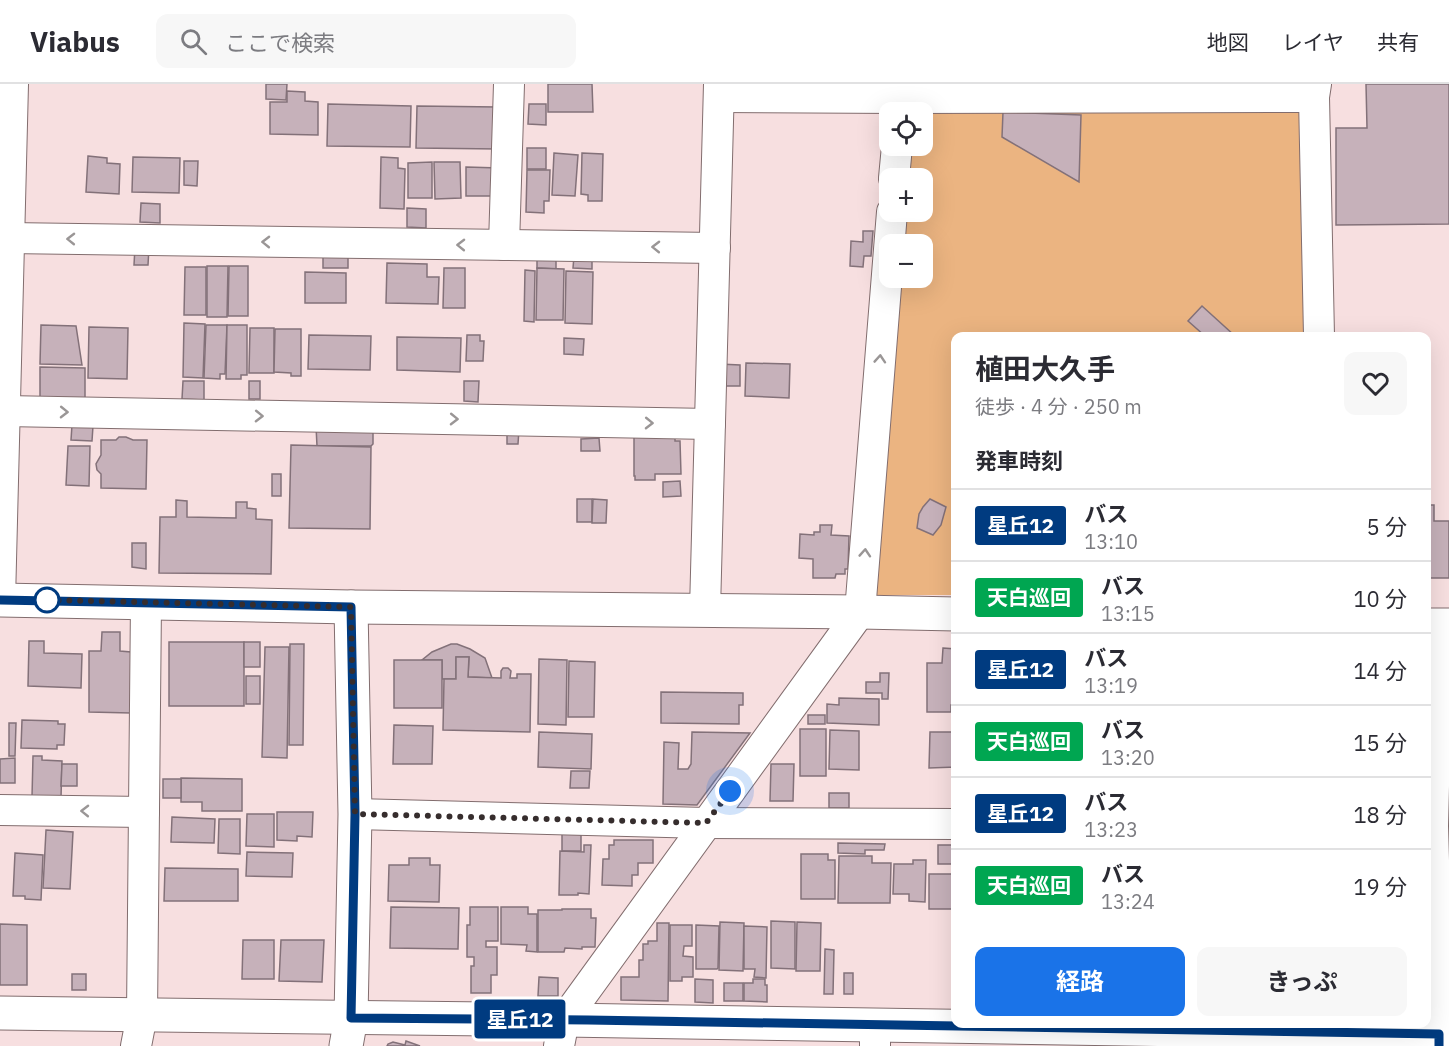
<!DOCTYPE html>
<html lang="ja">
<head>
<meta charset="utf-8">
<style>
  :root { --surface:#fff; --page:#f7f7f7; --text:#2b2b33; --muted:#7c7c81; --line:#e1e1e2; --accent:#1a73e8 }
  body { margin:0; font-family:"IBM Plex Sans","Noto Sans JP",sans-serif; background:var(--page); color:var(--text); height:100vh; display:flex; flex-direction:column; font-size:22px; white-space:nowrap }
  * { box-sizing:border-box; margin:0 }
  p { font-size:20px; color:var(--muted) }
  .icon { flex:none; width:33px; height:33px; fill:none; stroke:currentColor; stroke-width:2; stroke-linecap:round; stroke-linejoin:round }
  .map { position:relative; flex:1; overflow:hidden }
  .details { position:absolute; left:951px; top:248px; width:480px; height:696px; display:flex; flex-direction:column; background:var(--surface); border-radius:12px; box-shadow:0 6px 24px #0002 }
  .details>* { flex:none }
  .badge { padding:0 12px; border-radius:4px; font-size:21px; line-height:39px }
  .fabs { position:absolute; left:879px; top:18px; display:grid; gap:12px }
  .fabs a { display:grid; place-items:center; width:54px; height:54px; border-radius:12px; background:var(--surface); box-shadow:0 6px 24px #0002; font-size:30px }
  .you { position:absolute; width:30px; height:30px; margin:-15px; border:4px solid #fff; border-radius:50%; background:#1a73e8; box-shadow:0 0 0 9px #1a73e833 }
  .map>.badge { position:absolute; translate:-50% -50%; box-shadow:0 0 0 3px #fff }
  h2 { padding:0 24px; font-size:22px; line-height:54px }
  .round { display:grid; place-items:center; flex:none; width:63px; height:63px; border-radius:12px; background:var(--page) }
  .headline { display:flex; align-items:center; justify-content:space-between; height:102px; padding:0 24px }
  h1 { font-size:28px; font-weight:700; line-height:45px }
  .button { display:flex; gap:12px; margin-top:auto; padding:12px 24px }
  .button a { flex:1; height:69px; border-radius:12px; background:var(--accent); color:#fff; font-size:24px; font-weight:700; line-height:69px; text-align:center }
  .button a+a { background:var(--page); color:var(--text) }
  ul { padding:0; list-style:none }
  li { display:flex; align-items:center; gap:18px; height:72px; padding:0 24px; border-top:2px solid var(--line) }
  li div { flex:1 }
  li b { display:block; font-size:22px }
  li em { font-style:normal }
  li .badge { min-width:66px; font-weight:700; text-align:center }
  header { display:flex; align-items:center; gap:36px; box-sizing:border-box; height:84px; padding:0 30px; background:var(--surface); border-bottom:2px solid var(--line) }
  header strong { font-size:28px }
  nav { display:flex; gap:33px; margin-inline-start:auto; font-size:21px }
  .search { width:420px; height:54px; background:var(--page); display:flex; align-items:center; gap:15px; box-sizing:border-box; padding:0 21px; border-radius:12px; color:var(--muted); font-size:22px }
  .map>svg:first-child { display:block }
  .green { fill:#ebb481 }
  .building { fill:#c6b1ba; stroke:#837179; stroke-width:1.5 }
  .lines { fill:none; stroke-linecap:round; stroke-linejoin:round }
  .street-casing { stroke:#826d6e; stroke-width:32 }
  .secondary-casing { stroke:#826d6e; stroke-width:35 }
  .street { stroke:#fff; stroke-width:30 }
  .secondary { stroke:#fff; stroke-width:33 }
  .oneway { stroke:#9a9696 }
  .line-casing { stroke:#fff; stroke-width:14 }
  .line { stroke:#003b80; stroke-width:9 }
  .walk { stroke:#362d2d; stroke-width:6; stroke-dasharray:0 10.8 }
  .stop-dot { fill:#fff; stroke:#003b80; stroke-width:3 }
</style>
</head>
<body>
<header>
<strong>Viabus</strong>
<div class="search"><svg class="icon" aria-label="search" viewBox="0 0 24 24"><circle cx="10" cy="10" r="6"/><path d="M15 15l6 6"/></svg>ここで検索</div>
<nav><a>地図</a><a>レイヤ</a><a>共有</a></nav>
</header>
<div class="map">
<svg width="1449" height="962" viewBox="0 0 1449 962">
  <rect width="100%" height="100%" fill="#f7dfe0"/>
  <!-- green -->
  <polygon class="green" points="1304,21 1309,252 956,252 955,511 873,511 897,194 922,194 922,160 899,160 902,128 922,128 922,94 904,94 907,62 922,62 922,28"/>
  <!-- building -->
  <g class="building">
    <polygon points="266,0 287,0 286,16 266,15"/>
    <polygon points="548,0 592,0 593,28 548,28"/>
    <polygon points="1366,0 1449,0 1449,140 1336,141 1336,44 1367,44"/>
    <polygon points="287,7 305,8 305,17 318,18 318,51 270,50 270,18 287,18"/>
    <polygon points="328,20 411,22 410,63 327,62"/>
    <polygon points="529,20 546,20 546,41 528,40"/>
    <polygon points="417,22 498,23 498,65 416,64"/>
    <polygon points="1003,28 1081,31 1079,98 1002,53"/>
    <rect x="527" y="64" width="19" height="21"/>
    <polygon points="554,69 578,71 575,112 552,111"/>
    <polygon points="582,69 603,70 602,117 588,117 588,111 581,110"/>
    <polygon points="88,72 107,74 107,79 120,80 119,110 86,108"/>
    <polygon points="133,73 180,74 179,109 132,108"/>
    <polygon points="381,73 398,74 398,84 405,85 404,125 380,124"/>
    <polygon points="184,77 198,77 197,102 184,101"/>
    <polygon points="432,78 432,114 408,114 408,79"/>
    <polygon points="434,78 460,78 461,114 435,115"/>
    <polygon points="466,83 499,84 499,112 466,112"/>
    <polygon points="527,86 550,86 549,117 544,117 544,129 526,128"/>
    <polygon points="141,119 160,120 160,139 140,138"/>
    <polygon points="407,124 426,125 426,144 407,143"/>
    <polygon points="863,147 873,147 871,172 864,172 863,183 850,182 851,157 863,158"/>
    <polygon points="135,163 149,163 148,181 134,181"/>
    <rect x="323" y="168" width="25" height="16"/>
    <polygon points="537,168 556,169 556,185 537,184"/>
    <polygon points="574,172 592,172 592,185 573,184"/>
    <polygon points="387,179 427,180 427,193 439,193 438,220 386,219"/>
    <polygon points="207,182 228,182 227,233 207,233"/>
    <polygon points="229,182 248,182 248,232 228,232"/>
    <polygon points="185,183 206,183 206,231 184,231"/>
    <polygon points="444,184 465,184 465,224 443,224"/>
    <polygon points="537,184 564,185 563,236 536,236"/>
    <polygon points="525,186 535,187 534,238 524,237"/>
    <polygon points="566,187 593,188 592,240 565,239"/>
    <polygon points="305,188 346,189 346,219 305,219"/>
    <polygon points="1202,222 1235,252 1205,252 1188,237"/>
    <polygon points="184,239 205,240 203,294 183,293"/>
    <polygon points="41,241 76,242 82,281 40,280"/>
    <polygon points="206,241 227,241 225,290 220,290 220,295 204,294"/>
    <polygon points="227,241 247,241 247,291 241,291 241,295 226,295"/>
    <polygon points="89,243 128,244 127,295 88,294"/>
    <polygon points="250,244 274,244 274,289 249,289"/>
    <polygon points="275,245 301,245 301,292 291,292 291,289 274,288"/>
    <polygon points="309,251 371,252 370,286 308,285"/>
    <polygon points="467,251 480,251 480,257 484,257 483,277 466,277"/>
    <polygon points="397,253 461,254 460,288 397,286"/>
    <polygon points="564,254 584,255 583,271 564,270"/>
    <polygon points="746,279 790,280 789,314 745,312"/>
    <polygon points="719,280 740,281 740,302 718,302"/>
    <polygon points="40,283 85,284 85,314 40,314"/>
    <polygon points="183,297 204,297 204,316 182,315"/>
    <rect x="249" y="297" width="11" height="18"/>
    <polygon points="464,297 479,297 478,318 464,317"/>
    <polygon points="72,341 93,342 92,357 71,356"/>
    <polygon points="316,342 373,342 373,360 371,362 317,362"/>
    <polygon points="507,345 519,345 518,360 507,360"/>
    <polygon points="634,346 675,347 675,357 680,357 681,390 655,390 655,396 635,396 635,392 634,392"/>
    <polygon points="119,353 126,353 133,356 147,356 146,405 101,404 101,390 97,386 96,380 101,371 101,356 116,356"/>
    <polygon points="599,354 600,367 581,367 581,355"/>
    <polygon points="291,361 371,363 370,445 289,444"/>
    <polygon points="68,362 90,362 89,402 66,401"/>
    <rect x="272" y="390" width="9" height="22"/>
    <polygon points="680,397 681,412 663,413 663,398"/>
    <rect x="577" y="415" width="15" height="23"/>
    <polygon points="593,415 607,416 606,439 592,439"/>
    <polygon points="930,415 946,423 941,441 933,451 917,444 919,430 923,423"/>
    <polygon points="176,416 187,417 187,433 236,434 236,418 247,418 247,424 256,425 256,435 272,436 271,490 159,489 160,433 176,433"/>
    <polygon points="1426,421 1434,421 1434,437 1449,437 1449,494 1426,494"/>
    <polygon points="820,441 832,441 831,451 849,452 848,485 845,485 845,490 836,490 835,494 813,494 813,475 799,474 800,450 814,451 814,448 820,448"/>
    <polygon points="132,459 146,459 146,485 132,483"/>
    <polygon points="102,548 120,548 120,567 131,568 131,629 89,628 89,567 101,567"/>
    <polygon points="29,557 44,557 44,569 82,570 81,604 28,602"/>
    <rect x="169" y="558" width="75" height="64"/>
    <rect x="244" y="558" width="16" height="25"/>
    <polygon points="290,560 304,560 303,661 289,661"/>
    <polygon points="451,560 457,560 470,565 485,574 492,594 468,593 469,573 456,573 456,595 442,595 442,576 422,576 432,568"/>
    <polygon points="265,563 289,563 287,674 262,673"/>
    <polygon points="943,564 956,565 956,621 951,621 951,628 927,628 927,579 942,579"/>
    <polygon points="456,573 469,573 468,593 501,594 501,587 503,584 508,584 511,587 510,594 517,594 517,590 531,590 530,648 443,646 444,595 456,595"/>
    <polygon points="539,575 567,576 566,641 538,640"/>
    <rect x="394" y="576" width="48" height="48"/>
    <polygon points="569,577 595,578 594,633 568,633"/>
    <polygon points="880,589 889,589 888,615 882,615 882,609 866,609 866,598 880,598"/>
    <rect x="246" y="592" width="14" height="28"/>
    <polygon points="661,608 743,609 743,621 739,621 739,640 661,639"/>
    <polygon points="839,614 879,615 879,641 827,639 827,620 839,621"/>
    <rect x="808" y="631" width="17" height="9"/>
    <polygon points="22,636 58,637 58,640 65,640 64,661 57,661 57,665 21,664"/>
    <polygon points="9,639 16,639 15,672 9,672"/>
    <polygon points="394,641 433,642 432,680 393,680"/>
    <rect x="800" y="645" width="26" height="47"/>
    <polygon points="830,646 859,647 859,686 829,685"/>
    <polygon points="539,648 592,650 591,685 538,683"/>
    <polygon points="692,648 750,649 697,721 663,720 664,658 679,659 678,685 688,685 691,680"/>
    <polygon points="930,648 956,648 956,683 929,684"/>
    <polygon points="33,672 42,672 42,676 62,677 61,714 32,713"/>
    <polygon points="15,674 15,699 0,699 0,675"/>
    <polygon points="62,680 77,680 77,702 61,702"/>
    <polygon points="771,680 794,680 793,717 770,717"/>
    <polygon points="571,687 590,687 589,704 570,704"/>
    <polygon points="181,694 242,695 242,727 202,727 202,718 181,718"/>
    <rect x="163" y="695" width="18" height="19"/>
    <rect x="829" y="709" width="20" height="15"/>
    <polygon points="277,728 313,728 312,753 297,752 297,757 277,756"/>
    <polygon points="247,730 274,730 274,763 246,762"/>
    <polygon points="172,733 215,735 214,759 171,758"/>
    <polygon points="219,735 240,735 240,770 218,769"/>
    <rect x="562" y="745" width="19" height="22"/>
    <polygon points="46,746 73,748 70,805 43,804"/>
    <polygon points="614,756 653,756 653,779 638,779 638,791 632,791 632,802 602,801 603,775 609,775 609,761 614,761"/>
    <polygon points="838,759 885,760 884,766 865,766 865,770 838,769"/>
    <polygon points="584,761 591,761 589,810 578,809 578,811 559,811 560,767 584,768"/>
    <rect x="938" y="761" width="18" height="19"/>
    <polygon points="247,768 293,769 292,793 246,792"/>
    <polygon points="15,769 43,771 41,816 25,815 25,812 13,812"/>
    <polygon points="801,770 828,770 828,776 835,776 835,815 801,815"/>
    <polygon points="839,772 872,772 872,779 891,779 890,819 838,819"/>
    <polygon points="409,774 430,774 430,781 440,781 439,818 388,817 389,781 409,781"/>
    <polygon points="913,776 926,776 925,818 909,817 909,810 893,810 894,780 913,780"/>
    <polygon points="165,784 238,785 238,817 164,817"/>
    <rect x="929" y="790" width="26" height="35"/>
    <polygon points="391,823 459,824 458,865 390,864"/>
    <polygon points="470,823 498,823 498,857 486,857 486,863 497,863 497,891 491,891 491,909 471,909 471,882 474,882 474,873 467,873 467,841 470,841"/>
    <polygon points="501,823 528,823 528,830 537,830 537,868 526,867 527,861 501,860"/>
    <polygon points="562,825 591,825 591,834 596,834 595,863 582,863 582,865 565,864 564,868 538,868 538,826 562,826"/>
    <polygon points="771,837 795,838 795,885 771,884"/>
    <polygon points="720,838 744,839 743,887 719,886"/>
    <polygon points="797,838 821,839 820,887 796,887"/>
    <polygon points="657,839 669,839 668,917 621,916 621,893 639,893 639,876 643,876 643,860 648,860 648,857 657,857"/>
    <polygon points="0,840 27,841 27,901 0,901"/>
    <polygon points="670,841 692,841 692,862 684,862 683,872 693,873 693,893 682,893 682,897 670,897"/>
    <polygon points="696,841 719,842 718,884 717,885 696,885"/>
    <polygon points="744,842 767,843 766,894 754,893 755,885 744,885"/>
    <polygon points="243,856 274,856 274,895 242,895"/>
    <polygon points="281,856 324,856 322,898 279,897"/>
    <polygon points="825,865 834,866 833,910 824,910"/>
    <rect x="844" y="889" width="9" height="21"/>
    <rect x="72" y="890" width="14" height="16"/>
    <polygon points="539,893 558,894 558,912 538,912"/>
    <polygon points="695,895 713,896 713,919 695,918"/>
    <polygon points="753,895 765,895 765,901 767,901 767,918 744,917 744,899 753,899"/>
    <rect x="724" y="899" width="19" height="18"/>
    <polygon points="406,957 420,962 387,962 388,960 393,958 405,961"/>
  </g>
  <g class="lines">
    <defs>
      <g id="street">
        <polyline points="1316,0 1314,13 1319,252"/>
        <polyline points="719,13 900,14 1314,13"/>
        <polyline points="894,94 897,62"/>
        <polyline points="8,154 715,164"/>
        <polyline points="504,161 509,0"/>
        <polyline points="5,327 710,340"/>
        <polyline points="0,516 13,0"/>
        <polyline points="705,526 719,0"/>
        <polyline points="1438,541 1433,742 1439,950"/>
        <polyline points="0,726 144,728"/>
        <polyline points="355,730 706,739 956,740"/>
        <polyline points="136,962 142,931 146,518"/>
        <polyline points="559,962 564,936 860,528 892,128"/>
        <polyline points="875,962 875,941"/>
      </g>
      <g id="secondary">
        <polyline points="0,516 351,523 860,528 956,530"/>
        <polyline points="1426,541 1449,541"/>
        <polyline points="0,929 564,936 1439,950 1439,962"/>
        <polyline points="346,962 351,934 355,730 351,523"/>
      </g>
    </defs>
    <!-- street casing -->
    <use href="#street" class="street-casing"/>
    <!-- secondary casing -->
    <use href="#secondary" class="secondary-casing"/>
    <!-- street -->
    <use href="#street" class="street"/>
    <!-- secondary -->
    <use href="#secondary" class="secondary"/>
  </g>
  <!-- one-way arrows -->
  <defs><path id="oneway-chevron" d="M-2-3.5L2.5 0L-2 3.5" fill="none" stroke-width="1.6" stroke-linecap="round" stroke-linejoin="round" transform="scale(1.5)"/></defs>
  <g class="oneway">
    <use href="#oneway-chevron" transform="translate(71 155) rotate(-179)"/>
    <use href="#oneway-chevron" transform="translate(266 158) rotate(-179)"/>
    <use href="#oneway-chevron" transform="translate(461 161) rotate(-179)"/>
    <use href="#oneway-chevron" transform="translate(656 163) rotate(-179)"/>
    <use href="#oneway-chevron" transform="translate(880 275) rotate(-86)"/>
    <use href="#oneway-chevron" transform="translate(64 328) rotate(1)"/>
    <use href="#oneway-chevron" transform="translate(259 332) rotate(1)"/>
    <use href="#oneway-chevron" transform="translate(454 335) rotate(1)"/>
    <use href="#oneway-chevron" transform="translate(649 339) rotate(1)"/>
    <use href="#oneway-chevron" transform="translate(865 469) rotate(-86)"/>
    <use href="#oneway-chevron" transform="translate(85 727) rotate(-179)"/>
  </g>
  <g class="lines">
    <defs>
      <polyline id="line" points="0,516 351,523 355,730 351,934 588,936 1439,950 1439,962"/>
    </defs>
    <!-- line casing -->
    <use href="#line" class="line-casing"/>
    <!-- line -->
    <use href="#line" class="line"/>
    <!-- walk -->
    <polyline class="walk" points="47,516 42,516 351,523 355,730 706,739 730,707"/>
  </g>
  <!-- markers -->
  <circle class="stop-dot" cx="47" cy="516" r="12"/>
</svg>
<div class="fabs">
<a><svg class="icon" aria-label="locate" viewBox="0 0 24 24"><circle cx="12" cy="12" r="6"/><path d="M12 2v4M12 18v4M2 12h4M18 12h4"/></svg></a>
<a>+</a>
<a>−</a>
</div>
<div class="you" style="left:730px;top:707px"></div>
<b class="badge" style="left:520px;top:935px;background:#003b80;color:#fff">星丘12</b>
<section class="details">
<div class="headline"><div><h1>植田大久手</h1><p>徒歩 · 4 分 · 250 m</p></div><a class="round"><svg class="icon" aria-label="heart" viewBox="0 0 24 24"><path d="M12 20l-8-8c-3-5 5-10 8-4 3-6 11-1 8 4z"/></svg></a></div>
<h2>発車時刻</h2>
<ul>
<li><span class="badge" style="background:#003b80;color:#fff">星丘12</span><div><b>バス</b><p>13:10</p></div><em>5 分</em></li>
<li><span class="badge" style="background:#00a651;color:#fff">天白巡回</span><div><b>バス</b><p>13:15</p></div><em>10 分</em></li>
<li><span class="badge" style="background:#003b80;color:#fff">星丘12</span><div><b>バス</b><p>13:19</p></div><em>14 分</em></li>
<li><span class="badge" style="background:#00a651;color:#fff">天白巡回</span><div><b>バス</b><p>13:20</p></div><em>15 分</em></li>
<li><span class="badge" style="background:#003b80;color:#fff">星丘12</span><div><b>バス</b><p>13:23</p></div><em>18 分</em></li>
<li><span class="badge" style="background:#00a651;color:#fff">天白巡回</span><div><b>バス</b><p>13:24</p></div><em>19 分</em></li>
</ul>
<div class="button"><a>経路</a><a>きっぷ</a></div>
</section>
</div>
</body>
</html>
